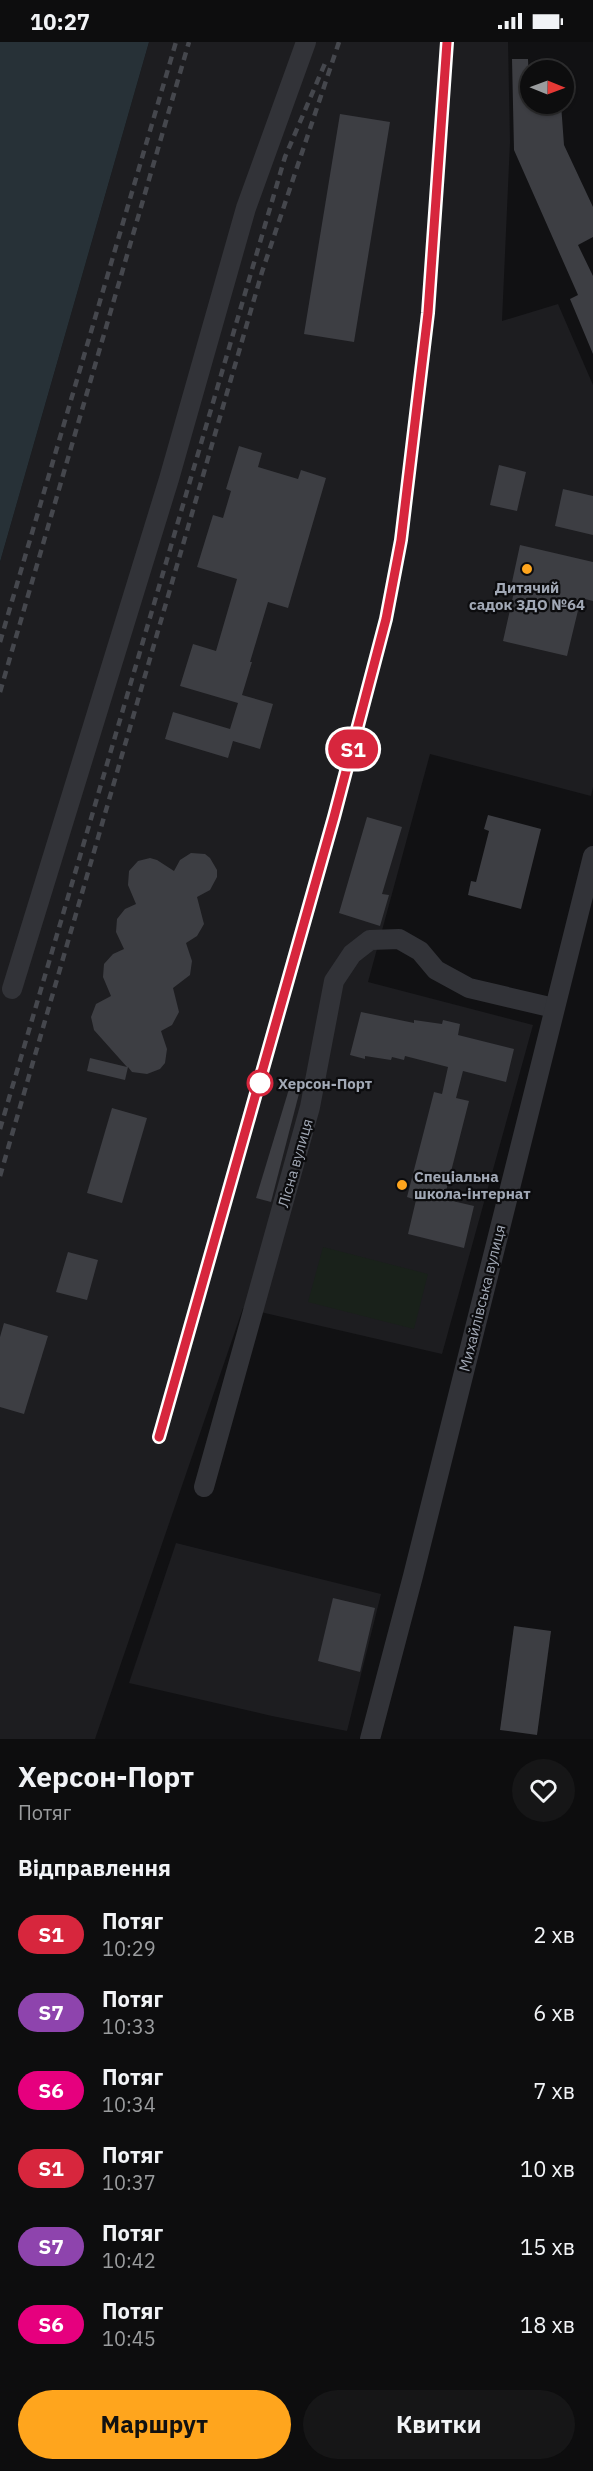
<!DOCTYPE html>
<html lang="uk">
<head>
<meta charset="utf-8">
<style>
  :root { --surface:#0d0d0e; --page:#161617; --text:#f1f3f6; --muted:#9a9c9e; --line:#2d2d2e; --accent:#ffa51d }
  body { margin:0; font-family:"IBM Plex Sans",sans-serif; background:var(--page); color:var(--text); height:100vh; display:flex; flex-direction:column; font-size:22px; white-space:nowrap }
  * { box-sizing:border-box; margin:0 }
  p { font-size:20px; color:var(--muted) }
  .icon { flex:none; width:33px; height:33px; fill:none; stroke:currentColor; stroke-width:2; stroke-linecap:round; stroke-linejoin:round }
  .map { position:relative; height:1697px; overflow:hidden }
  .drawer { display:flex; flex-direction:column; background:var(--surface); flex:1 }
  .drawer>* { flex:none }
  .badge { padding:0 12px; border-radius:20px; font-size:21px; line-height:39px }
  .needle { width:39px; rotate:91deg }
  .tools { position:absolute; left:520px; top:18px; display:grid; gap:12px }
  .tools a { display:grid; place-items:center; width:54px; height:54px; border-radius:50%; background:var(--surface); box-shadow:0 2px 4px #0004,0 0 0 2px var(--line); font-size:30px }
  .map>.badge { position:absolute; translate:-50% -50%; box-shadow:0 0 0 3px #fff }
  h2 { padding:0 18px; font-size:22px; line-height:54px }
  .round { display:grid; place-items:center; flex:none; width:63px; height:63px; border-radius:32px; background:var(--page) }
  .head { display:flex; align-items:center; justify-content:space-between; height:102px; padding:0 18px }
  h1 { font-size:28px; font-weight:700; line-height:45px }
  .primary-button { display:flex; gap:12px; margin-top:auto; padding:12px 18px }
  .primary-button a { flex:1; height:69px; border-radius:36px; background:var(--accent); color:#111; font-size:24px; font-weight:700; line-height:69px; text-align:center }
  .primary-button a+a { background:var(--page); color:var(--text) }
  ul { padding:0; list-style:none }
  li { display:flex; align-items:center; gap:18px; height:78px; padding:0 18px }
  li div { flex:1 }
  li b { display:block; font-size:22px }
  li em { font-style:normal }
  li .badge { min-width:66px; font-weight:700; text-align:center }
  .status { display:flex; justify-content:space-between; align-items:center; height:42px; padding:0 30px; background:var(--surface); direction:ltr }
  .status svg { height:16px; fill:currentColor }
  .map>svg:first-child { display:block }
  .built { fill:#1d1d20 }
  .green { fill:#19211a }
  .water { fill:#273137 }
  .building { fill:#3d3e43 }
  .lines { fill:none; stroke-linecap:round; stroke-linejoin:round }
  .street { stroke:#323338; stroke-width:20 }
  .rail { stroke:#45474d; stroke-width:4.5; stroke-dasharray:8 6; stroke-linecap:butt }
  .line-casing { stroke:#fff; stroke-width:14 }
  .line { stroke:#d7263d; stroke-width:9 }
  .poi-dot { fill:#ffa51d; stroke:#0c0c0e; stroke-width:2 }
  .stop-dot { fill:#fff; stroke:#d7263d; stroke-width:3 }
  .labels { text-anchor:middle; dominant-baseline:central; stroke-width:4.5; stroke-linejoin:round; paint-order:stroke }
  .poi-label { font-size:15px; font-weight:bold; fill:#a1a8b5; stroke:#0c0c0e }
  .stop-label { font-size:15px; font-weight:bold; fill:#a1a8b5; stroke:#0c0c0e; text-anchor:start }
  .street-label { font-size:15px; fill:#a1a8b5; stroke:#0c0c0e }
</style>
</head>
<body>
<div class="status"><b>10:27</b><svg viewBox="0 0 49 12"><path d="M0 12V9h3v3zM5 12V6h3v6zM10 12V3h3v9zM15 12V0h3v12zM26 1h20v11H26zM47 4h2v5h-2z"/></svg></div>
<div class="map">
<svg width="593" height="1697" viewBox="0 0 593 1697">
  <rect width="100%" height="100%" fill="#111113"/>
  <!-- built -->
  <g class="built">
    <polygon points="149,0 508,0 510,100 502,279 558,262 593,343 593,745 591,754 430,712 368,940 533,983 442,1312 243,1266 95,1697 0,1697 0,520"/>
    <polygon points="176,1501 381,1552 347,1689 272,1674 129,1641"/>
  </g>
  <!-- green -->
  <polygon class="green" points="323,1205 428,1232 414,1287 308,1260"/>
  <!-- water -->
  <polygon class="water" points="0,0 149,0 0,520"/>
  <!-- building -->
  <g class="building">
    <polygon points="512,17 528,17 530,62 561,62 564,103 593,165 593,195 578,203 593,234 593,312 570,257 578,253 514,108"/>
    <polygon points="340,72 390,80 354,300 304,292"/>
    <polygon points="239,404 262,411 258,425 298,437 301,428 326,436 288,566 268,560 250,620 252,620 242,653 273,662 260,707 233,699 228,716 165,697 173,670 230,687 238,661 180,644 193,602 216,609 237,537 197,525 213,473 223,476 231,449 226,447"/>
    <polygon points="499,423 526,430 517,469 490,463"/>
    <polygon points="563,447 593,454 593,493 555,484"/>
    <polygon points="520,503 593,520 593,559 581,556 567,614 503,599 516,541 512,540"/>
    <polygon points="488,773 541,787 521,867 468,853 471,839 476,840 489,789 484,787"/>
    <polygon points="367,775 402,785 382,852 389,853 380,884 339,871"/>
    <polygon points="191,811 205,812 210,816 217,828 217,835 210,848 197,855 204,882 197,894 186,901 192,919 190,933 173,946 179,970 172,983 161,989 167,1007 165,1021 160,1027 147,1032 132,1030 128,1025 125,1038 87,1029 90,1016 127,1025 94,988 91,975 96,962 111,954 103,935 104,922 113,912 124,907 116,890 117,877 125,867 136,862 128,843 129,829 138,819 150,816 157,818 174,829 180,818"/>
    <polygon points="361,970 414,981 414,978 442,982 443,978 460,982 458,993 514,1007 506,1040 463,1029 456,1056 469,1059 444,1157 474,1164 464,1206 408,1192 416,1158 407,1155 434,1050 442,1052 448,1025 405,1014 404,1018 392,1015 391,1018 365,1014 365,1017 350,1013"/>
    <polygon points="292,1037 302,1040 271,1160 256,1156"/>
    <polygon points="112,1066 147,1076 122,1161 87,1151"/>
    <polygon points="68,1210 98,1218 87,1258 56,1250"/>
    <polygon points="4,1281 48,1294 24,1372 0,1365 0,1295"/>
    <polygon points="333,1556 375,1566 360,1630 318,1619"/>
    <polygon points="514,1584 551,1589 537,1693 500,1688"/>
  </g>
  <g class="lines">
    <!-- street -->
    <g class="street">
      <polyline points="12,947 169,437 246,166 306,0"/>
      <polyline points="204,1445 310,1065 334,939 352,912 370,898 399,897 420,909 436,928 469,946 554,966"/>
      <polyline points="370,1697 413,1534 593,814"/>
    </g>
    <!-- rail -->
    <g class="rail">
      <polyline points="0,600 176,0"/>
      <polyline points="0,650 189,0"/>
      <polyline points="0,1087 285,115 326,19"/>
      <polyline points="0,1134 262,230 339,0"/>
      <polyline points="159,1395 347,731 386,577 401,498 428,271 447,0"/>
    </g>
  </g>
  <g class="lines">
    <defs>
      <polyline id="line" points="159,1395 334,775 386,577 401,498 428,271 447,0"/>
    </defs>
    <!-- line casing -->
    <use href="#line" class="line-casing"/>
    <!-- line -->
    <use href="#line" class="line"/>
  </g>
  <!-- markers -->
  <g class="poi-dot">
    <circle cx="527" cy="527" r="6"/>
    <circle cx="402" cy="1143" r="6"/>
  </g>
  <circle class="stop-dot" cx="260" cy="1041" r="12"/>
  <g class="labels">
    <!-- poi labels -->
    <g class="poi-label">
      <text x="527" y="545">Дитячий<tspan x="527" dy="17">садок ЗДО №64</tspan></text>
      <text x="414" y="1134" text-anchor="start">Спеціальна<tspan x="414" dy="17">школа-інтернат</tspan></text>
    </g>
    <!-- stop labels -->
    <g class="stop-label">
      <text x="278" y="1041">Херсон-Порт</text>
    </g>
    <!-- street labels -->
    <g class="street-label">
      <text transform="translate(295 1121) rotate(-74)">Лісна вулиця</text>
      <text transform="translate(482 1256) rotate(-76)">Михайлівська вулиця</text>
    </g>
  </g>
</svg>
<div class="tools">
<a><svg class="needle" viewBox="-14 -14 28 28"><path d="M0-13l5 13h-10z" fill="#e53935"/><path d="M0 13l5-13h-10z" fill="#9a9c9e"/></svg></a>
</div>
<b class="badge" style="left:353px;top:707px;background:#d7263d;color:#fff">S1</b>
</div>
<section class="drawer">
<div class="head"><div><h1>Херсон-Порт</h1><p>Потяг</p></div><a class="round"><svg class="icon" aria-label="heart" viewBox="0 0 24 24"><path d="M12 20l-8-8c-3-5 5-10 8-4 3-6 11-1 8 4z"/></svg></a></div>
<h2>Відправлення</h2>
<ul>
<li><span class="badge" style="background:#d7263d;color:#fff">S1</span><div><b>Потяг</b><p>10:29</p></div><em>2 хв</em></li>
<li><span class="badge" style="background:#8e44ad;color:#fff">S7</span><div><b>Потяг</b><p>10:33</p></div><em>6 хв</em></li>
<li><span class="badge" style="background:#e6007e;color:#fff">S6</span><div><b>Потяг</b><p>10:34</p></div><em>7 хв</em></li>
<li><span class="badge" style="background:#d7263d;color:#fff">S1</span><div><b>Потяг</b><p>10:37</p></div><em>10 хв</em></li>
<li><span class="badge" style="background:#8e44ad;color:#fff">S7</span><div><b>Потяг</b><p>10:42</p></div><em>15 хв</em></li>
<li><span class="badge" style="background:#e6007e;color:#fff">S6</span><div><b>Потяг</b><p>10:45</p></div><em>18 хв</em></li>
</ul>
<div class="primary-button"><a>Маршрут</a><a>Квитки</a></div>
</section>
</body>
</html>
